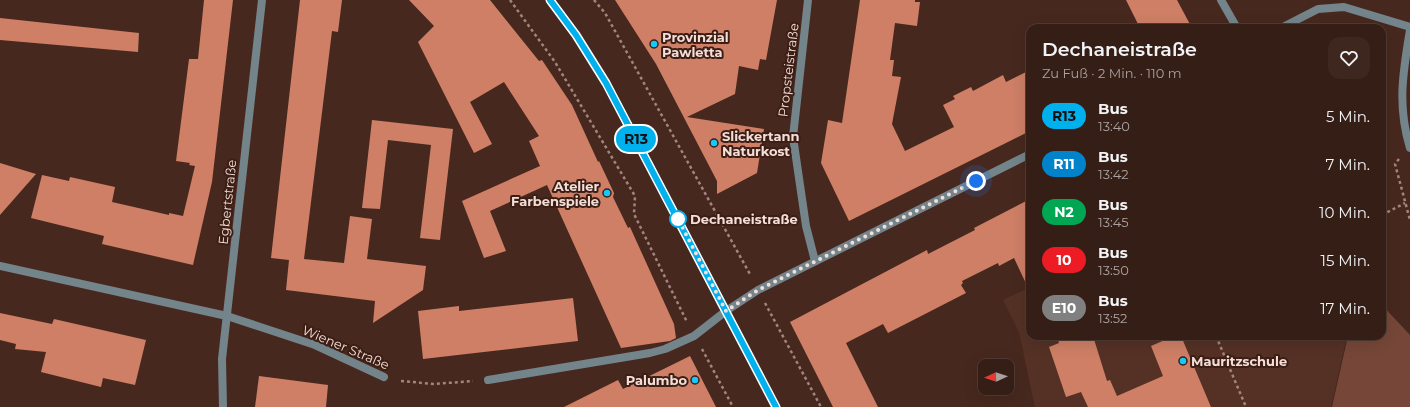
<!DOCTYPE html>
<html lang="de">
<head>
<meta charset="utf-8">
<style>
  :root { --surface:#351e16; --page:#3d271f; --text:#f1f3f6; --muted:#aaa2a1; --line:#4f3c35 }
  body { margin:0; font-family:Montserrat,sans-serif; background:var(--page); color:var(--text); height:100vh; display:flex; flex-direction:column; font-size:15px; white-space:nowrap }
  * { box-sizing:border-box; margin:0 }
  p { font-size:13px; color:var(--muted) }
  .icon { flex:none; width:22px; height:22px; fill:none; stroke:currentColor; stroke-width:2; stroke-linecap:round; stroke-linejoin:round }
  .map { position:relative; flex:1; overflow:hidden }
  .details { position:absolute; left:1026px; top:24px; width:360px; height:316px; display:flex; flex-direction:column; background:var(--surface); border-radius:12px; box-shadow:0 4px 16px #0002,0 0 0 1px var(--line) }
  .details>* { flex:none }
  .badge { padding:0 8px; border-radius:13px; font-size:14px; line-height:26px }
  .needle { width:26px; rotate:267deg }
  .fabs { position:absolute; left:978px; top:359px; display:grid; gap:8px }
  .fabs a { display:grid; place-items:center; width:36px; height:36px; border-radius:8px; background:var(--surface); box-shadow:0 4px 16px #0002,0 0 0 1px var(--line); font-size:20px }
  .you { position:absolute; width:20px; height:20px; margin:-10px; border:3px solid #fff; border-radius:50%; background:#1a73e8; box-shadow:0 0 0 6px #1a73e833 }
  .map>.badge { position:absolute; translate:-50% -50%; box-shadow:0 0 0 2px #fff }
  .round { display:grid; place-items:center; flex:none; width:42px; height:42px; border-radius:12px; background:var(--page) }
  .overview { display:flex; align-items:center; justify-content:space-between; height:68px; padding:0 16px }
  h1 { font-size:19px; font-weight:600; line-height:30px }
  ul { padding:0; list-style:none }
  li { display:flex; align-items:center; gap:12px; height:48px; padding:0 16px }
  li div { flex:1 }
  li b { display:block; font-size:15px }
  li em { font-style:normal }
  li .badge { min-width:44px; font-weight:700; text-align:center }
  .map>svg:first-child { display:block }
  .built { fill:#553125 }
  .green { fill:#764738 }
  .building { fill:#ce7f66 }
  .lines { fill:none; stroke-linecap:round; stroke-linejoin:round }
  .path { stroke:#a0867e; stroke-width:2.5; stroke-dasharray:3 3; stroke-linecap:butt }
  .minor { stroke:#73848b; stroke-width:8 }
  .secondary { stroke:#98b3be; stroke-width:8 }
  .line-casing { stroke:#fff; stroke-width:9 }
  .line { stroke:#00b1ee; stroke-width:6 }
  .walk { stroke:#f3ded8; stroke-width:4; stroke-dasharray:0 7.2 }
  .poi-dot { fill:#15cafb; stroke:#3c1e15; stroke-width:1.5 }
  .stop-dot { fill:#fff; stroke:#00b1ee; stroke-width:2 }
  .labels { text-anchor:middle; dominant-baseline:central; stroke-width:4; stroke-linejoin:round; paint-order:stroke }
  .poi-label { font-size:13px; font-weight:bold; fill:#f3ded8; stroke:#3c1e15; text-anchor:start }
  .street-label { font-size:13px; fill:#f3ded8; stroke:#3c1e15 }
  .stop-label { font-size:13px; font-weight:bold; fill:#f3ded8; stroke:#3c1e15; text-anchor:start }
</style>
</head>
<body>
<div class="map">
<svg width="1410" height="407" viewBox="0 0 1410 407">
  <rect width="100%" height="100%" fill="#47281e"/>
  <!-- built -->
  <polygon class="built" points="1030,287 1030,336 1347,336 1331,407 1035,407 1019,332 1003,300"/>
  <!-- green -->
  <polygon class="green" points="1382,305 1410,335 1410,407 1332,407 1348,336 1382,336"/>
  <!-- building -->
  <g class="building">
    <polygon points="204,0 233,0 212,182 193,265 102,244 104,236 31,218 42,175 69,181 70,177 115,187 112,202 169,215 169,213 183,216 195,166 189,165 190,163 176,161 189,59 198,59"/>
    <polygon points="300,0 342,0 338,32 332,31 304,259 344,263 350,216 372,219 367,259 426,266 423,290 373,323 375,301 286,290 289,260 271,258"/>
    <polygon points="409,0 490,0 539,61 542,60 572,105 598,162 599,161 614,193 613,197 628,228 630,227 674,324 676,338 670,341 621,348 547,185 490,211 506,251 484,258 462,201 540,166 529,141 539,136 504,82 470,102 492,144 474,153 418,42 434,26"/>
    <polygon points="615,0 777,0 766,60 760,59 758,70 739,66 735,94 687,117 764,129 757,173 717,194 717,181 656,64"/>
    <polygon points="860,0 915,0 915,2 920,2 917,26 895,23 890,60 894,60 892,76 901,77 892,124 905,151 954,127 943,105 955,99 953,96 971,87 973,91 1003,75 1006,82 1030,70 1030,131 849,221 821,163 828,120 842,123"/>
    <polygon points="1126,0 1177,0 1192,28 1140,28"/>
    <polygon points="0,18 139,33 138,52 0,40"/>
    <polygon points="372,120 453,129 440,240 420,238 431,145 388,140 380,209 362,208"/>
    <polygon points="0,163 36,174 0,215"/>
    <polygon points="1030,199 1030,292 1014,258 999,266 998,263 962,281 963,283 961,285 966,293 888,333 883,324 846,343 878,407 833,407 790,322 927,250 928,254 975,230 974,228"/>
    <polygon points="573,298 578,341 423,359 418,311 459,306 459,311"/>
    <polygon points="0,313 52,324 54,319 146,340 135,385 103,378 101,387 41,372 46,352 15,349 16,344 0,340"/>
    <polygon points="1057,336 1093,336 1107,381 1110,380 1117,396 1163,376 1151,346 1174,336 1181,336 1211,407 1088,407 1081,392 1066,397 1049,347 1059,343"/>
    <polygon points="690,356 716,407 564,407 618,380 623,389"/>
    <polygon points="259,376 328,385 326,407 255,407"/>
  </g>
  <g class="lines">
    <!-- path -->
    <g class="path">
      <polyline points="510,0 555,62 635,196 634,214 687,322"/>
      <polyline points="594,0 605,13 751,276"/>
      <polyline points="1399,159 1395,164 1410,220"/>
      <polyline points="1382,215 1405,203"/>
      <polyline points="765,303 821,407"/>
      <polyline points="1216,336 1246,407"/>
      <polyline points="1218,340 1226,336"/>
      <polyline points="702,349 733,407"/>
      <polyline points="401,381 434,384 473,381"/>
    </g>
    <!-- minor -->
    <g class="minor">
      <polyline points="808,0 793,137 806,226 815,261"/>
      <polyline points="1221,0 1237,28"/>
      <polyline points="1281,28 1318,9 1344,7 1410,27"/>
      <path d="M1410 30C1403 72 1397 105 1410 148"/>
      <polyline points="0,266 227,316 315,345 384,377"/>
      <polyline points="488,380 650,353 665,349 694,336 726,311 758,290 1030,154"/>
      <polyline points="223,407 222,359 262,0"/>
    </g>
    <!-- secondary -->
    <polyline class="secondary" points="550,0 576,35 606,83 776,407"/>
  </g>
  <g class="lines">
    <defs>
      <polyline id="line" points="550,0 576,35 606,83 776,407"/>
    </defs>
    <!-- line casing -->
    <use href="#line" class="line-casing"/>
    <!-- line -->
    <use href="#line" class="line"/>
    <!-- walk -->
    <polyline class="walk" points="678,219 677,217 726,311 758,290 976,181"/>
  </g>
  <!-- markers -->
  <g class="poi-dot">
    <circle cx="654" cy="44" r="4"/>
    <circle cx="714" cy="143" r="4"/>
    <circle cx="607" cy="193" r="4"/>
    <circle cx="1183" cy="361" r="4"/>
    <circle cx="695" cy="380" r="4"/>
  </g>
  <circle class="stop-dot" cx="678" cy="219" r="8"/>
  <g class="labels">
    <!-- poi labels -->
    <g class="poi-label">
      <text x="662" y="37">Provinzial<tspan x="662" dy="15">Pawletta</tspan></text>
      <text x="722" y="136">Slickertann<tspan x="722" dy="15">Naturkost</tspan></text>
      <text x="599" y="186" text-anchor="end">Atelier<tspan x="599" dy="15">Farbenspiele</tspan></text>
      <text x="1191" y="361">Mauritzschule</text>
      <text x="687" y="380" text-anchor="end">Palumbo</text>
    </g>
    <!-- street labels -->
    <g class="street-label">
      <text transform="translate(788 70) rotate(-83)">Propsteistraße</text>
      <text transform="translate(227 202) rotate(-84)">Egbertstraße</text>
      <text transform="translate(346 347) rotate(23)">Wiener Straße</text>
    </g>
    <!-- stop labels -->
    <g class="stop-label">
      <text x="690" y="219">Dechaneistraße</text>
    </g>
  </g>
</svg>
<div class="fabs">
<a><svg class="needle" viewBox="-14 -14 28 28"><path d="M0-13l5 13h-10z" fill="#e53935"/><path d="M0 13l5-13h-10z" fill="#aaa2a1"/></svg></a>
</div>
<div class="you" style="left:976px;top:181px"></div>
<b class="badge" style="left:636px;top:139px;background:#00b1ee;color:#111">R13</b>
<section class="details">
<div class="overview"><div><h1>Dechaneistraße</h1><p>Zu Fuß · 2 Min. · 110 m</p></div><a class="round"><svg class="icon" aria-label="heart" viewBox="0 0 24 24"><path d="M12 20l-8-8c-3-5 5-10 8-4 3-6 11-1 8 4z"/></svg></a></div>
<ul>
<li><span class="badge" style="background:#00b1ee;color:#111">R13</span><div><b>Bus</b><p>13:40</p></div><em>5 Min.</em></li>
<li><span class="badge" style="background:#0083ca;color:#fff">R11</span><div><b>Bus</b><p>13:42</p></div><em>7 Min.</em></li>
<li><span class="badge" style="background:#00a651;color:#fff">N2</span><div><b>Bus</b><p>13:45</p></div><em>10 Min.</em></li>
<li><span class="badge" style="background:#ed1c24;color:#fff">10</span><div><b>Bus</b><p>13:50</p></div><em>15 Min.</em></li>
<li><span class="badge" style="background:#808080;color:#fff">E10</span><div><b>Bus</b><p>13:52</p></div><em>17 Min.</em></li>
</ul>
</section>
</div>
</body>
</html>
